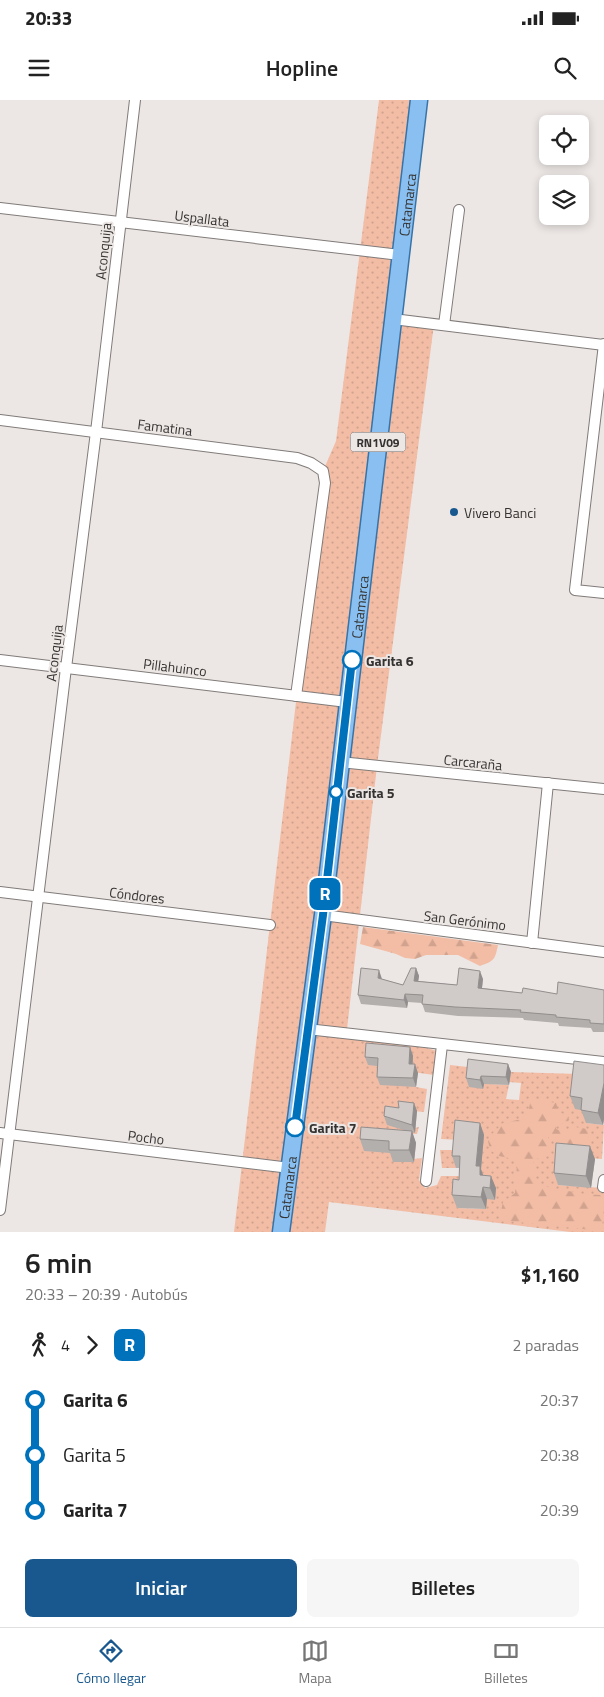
<!DOCTYPE html>
<html lang="es">
<head>
<meta charset="utf-8">
<style>
  :root { --surface:#fff; --page:#f6f6f6; --text:#222; --muted:#767676; --line:#e0e0e0; --accent:#18588e }
  body { margin:0; font-family:"Titillium Web",sans-serif; background:var(--page); color:var(--text); height:100vh; display:flex; flex-direction:column; font-size:19px; white-space:nowrap }
  * { box-sizing:border-box; margin:0 }
  p { font-size:16px; color:var(--muted) }
  .icon { flex:none; width:28px; height:28px; fill:none; stroke:currentColor; stroke-width:2; stroke-linecap:round; stroke-linejoin:round }
  .map { position:relative; height:1132px; overflow:hidden }
  .details { display:flex; flex-direction:column; background:var(--surface); flex:1 }
  .details>* { flex:none }
  .badge { padding:0 10px; border-radius:8px; font-size:18px; line-height:32px }
  .controls { position:absolute; left:539px; top:15px; display:grid; gap:10px }
  .controls a { display:grid; place-items:center; width:50px; height:50px; border-radius:8px; background:var(--surface); box-shadow:0 2px 8px #0003; font-size:25px }
  .map>.badge { position:absolute; translate:-50% -50%; box-shadow:0 0 0 2px #fff }
  .legs { display:flex; align-items:center; gap:8px; height:55px; padding:0 25px; font-size:16px }
  .legs p { margin-inline-start:auto }
  .overview { display:flex; align-items:center; justify-content:space-between; height:85px; padding:0 25px }
  h1 { font-size:28px; font-weight:600; line-height:38px }
  .primary-button { display:flex; gap:10px; margin-top:auto; padding:10px 25px }
  .primary-button a { flex:1; height:58px; border-radius:8px; background:var(--accent); color:#fff; font-size:20px; font-weight:600; line-height:58px; text-align:center }
  .primary-button a+a { background:var(--page); color:var(--text) }
  ul { padding:0 25px; list-style:none }
  li { display:flex; align-items:center; gap:18px; height:55px; font-size:19px }
  li i { display:grid; place-items:center; width:8px; height:100%; margin:0 6px; background:currentColor }
  li i::after { content:''; width:12px; height:12px; margin:-6px; border:4px solid; border-radius:50%; background:var(--surface) }
  li p { margin-inline-start:auto }
  li:first-child i { background:linear-gradient(#0000 50%,currentColor 0) }
  li:last-child i { background:linear-gradient(currentColor 50%,#0000 0) }
  .status { display:flex; justify-content:space-between; align-items:center; height:35px; padding:0 25px; background:var(--surface); direction:ltr }
  .status svg { height:14px; fill:currentColor }
  header { display:flex; justify-content:space-between; align-items:center; height:65px; padding:0 25px; background:var(--surface); font-size:22px; font-weight:600 }
  .tabs { display:flex; justify-content:space-around; align-items:center; height:70px; border-top:1px solid var(--line); background:var(--surface); font-size:14px; color:var(--muted) }
  .tabs a { display:grid; justify-items:center; gap:2px }
  .tabs .current { color:var(--accent) }
  .map>svg:first-child { display:block }
  .grass { fill:url(#grass-dots); fill-rule:evenodd }
  .forest { fill:url(#forest-firs) }
  .lines { fill:none; stroke-linecap:round; stroke-linejoin:round }
  .minor-casing { stroke:#807b79; stroke-width:12 }
  .primary-casing { stroke:#3873a8; stroke-width:19 }
  .minor { stroke:#fff; stroke-width:10 }
  .primary { stroke:#89c0f1; stroke-width:16 }
  .wall { fill:#b3afad }
  .shaded-wall { fill:#928e8d }
  .building { fill:#d0cbc9; stroke:#928e8d }
  .line-1-casing { stroke:#fff; stroke-width:11 }
  .line-1 { stroke:#0072bc; stroke-width:8 }
  .poi-dot { fill:#18588e; stroke:#ece7e5; stroke-width:2 }
  .stop-1-dot { fill:#fff; stroke:#0072bc; stroke-width:2.5 }
  .labels { text-anchor:middle; dominant-baseline:central; stroke-width:4; stroke-linejoin:round; paint-order:stroke }
  .shield { fill:#ece7e5; stroke:#6c6968; stroke-width:1 }
  .shield-label { font-size:12px; font-weight:bold; fill:#353332 }
  .street-label { font-size:14px; fill:#353332; stroke:#ece7e5 }
  .poi-label { font-size:14px; fill:#353332; stroke:#ece7e5; text-anchor:start }
  .stop-label { font-size:14px; font-weight:bold; fill:#353332; stroke:#ece7e5; text-anchor:start }
</style>
</head>
<body>
<div class="status"><b>20:33</b><svg viewBox="0 0 49 12"><path d="M0 12V9h3v3zM5 12V6h3v6zM10 12V3h3v9zM15 12V0h3v12zM26 1h20v11H26zM47 4h2v5h-2z"/></svg></div>
<header><svg class="icon" aria-label="menu" viewBox="0 0 24 24"><path d="M4 6h16M4 12h16M4 18h16"/></svg>Hopline<svg class="icon" aria-label="search" viewBox="0 0 24 24"><circle cx="10" cy="10" r="6"/><path d="M15 15l6 6"/></svg></header>
<div class="map">
<svg width="604" height="1132" viewBox="0 0 604 1132">
  <defs>
    <pattern id="grass-dots" width="8" height="8" patternUnits="userSpaceOnUse" patternTransform="scale(1.25)"><rect width="8" height="8" fill="#f3bda5"/><path d="M2 2h.1M6 6h.1" fill="none" stroke="#d1a38e" stroke-width="1.8" stroke-linecap="round"/></pattern>
    <pattern id="forest-firs" width="22" height="20" patternUnits="userSpaceOnUse" patternTransform="scale(1.25)"><rect width="22" height="20" fill="#f3bda5"/><path d="M5 1l3.5 6h-7zM16 11l3.5 6h-7z" fill="#d1a38e"/></pattern>
  </defs>
  <rect width="100%" height="100%" fill="#ece7e5"/>
  <!-- grass -->
  <g class="grass">
    <path d="M379 0H419L393 218 434 224 377 666 346 938 427 948 437 951 434 975 412 972 397 967 416 987 427 989 424 1012 402 1010 415 1028 419 1027 417 1034 398 1033 394 1053 414 1062V1059L422 1058 419 1080 425 1088 437 1085 441 1076H460L459 1040 441 1039 450 965 486 969 490 984 509 985 506 999 519 1000 521 983 509 982 511 972 579 974 586 1010V1023L604 1025 602 1059 561 1056 558 1085 604 1088V1132H570L329 1102 325 1132H234L323 371 336 341ZM496 1088 487 1099 485 1109 457 1108Z"/>
    <polygon points="440,1050 456,1050 456,1068 442,1068"/>
  </g>
  <!-- forest -->
  <g class="forest">
    <path d="M363 827 498 845C495 860 494 861 480 866L458 855H426L415 859 405 858 396 854 360 844Z"/>
    <polygon points="531,999 556,1003 559,1012 568,1016 569,1020 565,1024 556,1023 556,1029 562,1031 575,1027 588,1029 590,1048 564,1046 548,1037 549,1050 544,1058 533,1059 537,1085 584,1094 600,1095 604,1100 602,1131 499,1120 503,1102 515,1093 517,1064 518,1060 499,1056 490,1050 488,1041 492,1034 503,1023 522,1019 528,1013"/>
  </g>
  <g class="lines">
    <defs>
      <g id="minor">
        <polyline points="0,108 400,155"/>
        <polyline points="393,219 604,245"/>
        <polyline points="444,225 459,110"/>
        <polyline points="604,244 575,490 604,493"/>
        <polyline points="0,320 297,358 311,363 323,371 325,383 296,596"/>
        <polyline points="0,560 347,602"/>
        <polyline points="340,662 604,689"/>
        <polyline points="0,792 270,825"/>
        <polyline points="323,815 604,852"/>
        <polyline points="532,843 548,683"/>
        <polyline points="307,929 604,962"/>
        <polyline points="0,1033 290,1068"/>
        <polyline points="426,1081 442,945"/>
        <polyline points="603,1087 604,1080"/>
        <polyline points="0,1110 66,568 96,332 135,0"/>
      </g>
      <g id="primary">
        <path id="s1" d="M281 1132 323 815 419 0"/>
      </g>
    </defs>
    <!-- minor casing -->
    <use href="#minor" class="minor-casing"/>
    <!-- primary casing -->
    <use href="#primary" class="primary-casing"/>
    <!-- minor -->
    <use href="#minor" class="minor"/>
    <!-- primary -->
    <use href="#primary" class="primary"/>
  </g>
  <!-- wall -->
  <g class="wall">
    <polygon points="416,868 419,876 418,881 457,885 483,879 482,888 522,893 557,894 604,890 604,932 593,932 591,928 559,926 558,923 524,920 523,918 458,916 425,912 422,903 408,902 407,908 361,904 358,895 382,879 403,885"/>
    <polygon points="410,947 413,956 413,964 418,973 416,987 380,985 377,977 377,966 368,965 365,957"/>
    <polygon points="508,964 511,972 509,985 484,984 483,989 469,987 466,978"/>
    <polygon points="604,965 604,1019 603,1025 586,1023 581,1010 575,1009 570,996"/>
    <polygon points="414,1003 417,1011 415,1033 412,1032 416,1043 414,1062 393,1062 390,1053 364,1051 360,1039 407,1031 387,1025 384,1016 399,1008"/>
    <polygon points="480,1023 484,1035 481,1069 483,1075 496,1088 495,1100 487,1099 486,1109 457,1108 452,1095 459,1080 459,1068 456,1068 452,1056"/>
    <polygon points="595,1059 591,1088 558,1085 554,1073"/>
  </g>
  <!-- shaded-wall -->
  <g class="shaded-wall">
    <polygon points="416,868 419,876 417,889 414,881"/>
    <polygon points="379,870 382,879 378,878"/>
    <polygon points="480,871 483,879 481,896 478,888"/>
    <polygon points="405,894 408,902 407,908 404,900"/>
    <polygon points="410,947 413,956 412,972 409,964"/>
    <polygon points="415,964 418,973 416,987 413,978"/>
    <polygon points="508,964 511,972 509,985 506,977"/>
    <polygon points="481,976 484,984 483,989 480,980"/>
    <polygon points="604,983 604,1019 603,1025 598,1013"/>
    <polygon points="414,1003 417,1011 415,1033 412,1025"/>
    <polygon points="480,1023 484,1035 481,1069 484,1078 484,1087 476,1066"/>
    <polygon points="412,1031 416,1043 414,1062 409,1050"/>
    <polygon points="590,1046 595,1059 591,1088 586,1076"/>
    <polygon points="491,1076 496,1088 495,1100 490,1088"/>
    <polygon points="483,1087 487,1099 486,1109 481,1097"/>
  </g>
  <!-- building -->
  <g class="building">
    <polygon points="361,868 379,870 378,878 403,885 411,868 416,868 414,881 457,885 459,868 480,871 478,888 522,893 523,888 557,894 558,882 604,890 604,924 590,923 590,920 556,917 556,915 520,912 521,910 455,907 422,904 423,895 405,894 404,900 358,895"/>
    <polygon points="366,943 410,947 409,964 415,964 413,978 377,977 378,958 365,957"/>
    <polygon points="468,959 508,964 506,977 481,976 480,980 466,978"/>
    <polygon points="574,961 604,965 604,983 598,1013 581,1010 582,998 570,996"/>
    <polygon points="398,1001 414,1003 412,1025 384,1016 385,1006 399,1008"/>
    <polygon points="455,1020 480,1023 476,1066 480,1066 480,1075 491,1076 490,1088 483,1087 481,1097 452,1095 453,1079 459,1080 460,1056 452,1056"/>
    <polygon points="361,1027 412,1031 409,1050 389,1050 389,1041 360,1039"/>
    <polygon points="556,1043 590,1046 586,1076 554,1073"/>
  </g>
  <g class="lines">
    <defs>
      <polyline id="line-1" points="295,1027 323,815 352,560"/>
    </defs>
    <!-- line-1 casing -->
    <use href="#line-1" class="line-1-casing"/>
    <!-- line-1 -->
    <use href="#line-1" class="line-1"/>
  </g>
  <!-- markers -->
  <circle class="poi-dot" cx="454" cy="412" r="5"/>
  <g class="stop-1-dot">
    <circle cx="352" cy="560" r="9"/>
    <circle cx="336" cy="692" r="6"/>
    <circle cx="295" cy="1027" r="9"/>
  </g>
  <g class="labels">
    <!-- shield labels -->
    <rect class="shield" x="350.5" y="332.5" width="55" height="19" rx="4"/>
    <g class="shield-label">
      <text x="378" y="342">RN1V09</text>
    </g>
    <!-- street labels -->
    <g class="street-label">
      <text stroke="none"><textPath href="#s1" startOffset="1035">Catamarca</textPath></text>
      <text transform="translate(202 118) rotate(7)">Uspallata</text>
      <text transform="translate(103 151) rotate(-84)">Aconquija</text>
      <text transform="translate(165 327) rotate(7)">Famatina</text>
      <text stroke="none"><textPath href="#s1" startOffset="630">Catamarca</textPath></text>
      <text transform="translate(54 553) rotate(-83)">Aconquija</text>
      <text transform="translate(175 567) rotate(7)">Pillahuinco</text>
      <text transform="translate(473 662) rotate(6)">Carcaraña</text>
      <text transform="translate(137 795) rotate(7)">Cóndores</text>
      <text transform="translate(465 820) rotate(7)">San Gerónimo</text>
      <text transform="translate(146 1037) rotate(7)">Pocho</text>
      <text stroke="none"><textPath href="#s1" startOffset="45">Catamarca</textPath></text>
    </g>
    <!-- poi labels -->
    <g class="poi-label">
      <text x="464" y="412">Vivero Banci</text>
    </g>
    <!-- stop labels -->
    <g class="stop-label">
      <text x="366" y="560">Garita 6</text>
      <text x="347" y="692">Garita 5</text>
      <text x="309" y="1027">Garita 7</text>
    </g>
  </g>
</svg>
<div class="controls">
<a><svg class="icon" aria-label="locate" viewBox="0 0 24 24"><circle cx="12" cy="12" r="6"/><path d="M12 2v4M12 18v4M2 12h4M18 12h4"/></svg></a>
<a><svg class="icon" aria-label="layers" viewBox="0 0 24 24"><path d="M12 4l9 5-9 5-9-5zM3 14l9 5 9-5"/></svg></a>
</div>
<b class="badge" style="left:325px;top:794px;background:#0072bc;color:#fff">R</b>
</div>
<section class="details">
<div class="overview"><div><h1>6 min</h1><p>20:33 – 20:39 · Autobús</p></div><b>$1,160</b></div>
<div class="legs"><svg class="icon" aria-label="walk" viewBox="0 0 24 24"><circle cx="13" cy="4" r="2"/><path d="M13 8l-2 6 4 7M11 14l-3 7M7 12l3-4h3l4 4"/></svg>4<svg class="icon" aria-label="forward" viewBox="0 0 24 24"><path d="M9 5l7 7-7 7"/></svg><b class="badge" style="background:#0072bc;color:#fff">R</b><p>2 paradas</p></div>
<ul>
<li><i style="color:#0072bc"></i><b>Garita 6</b><p>20:37</p></li>
<li><i style="color:#0072bc"></i><span>Garita 5</span><p>20:38</p></li>
<li><i style="color:#0072bc"></i><b>Garita 7</b><p>20:39</p></li>
</ul>
<div class="primary-button"><a>Iniciar</a><a>Billetes</a></div>
</section>
<nav class="tabs">
<a class="current"><svg class="icon" aria-label="directions" viewBox="0 0 24 24"><path d="M12 3l9 9-9 9-9-9zM9 14v-3h6M13 9l2 2-2 2"/></svg>Cómo llegar</a>
<a><svg class="icon" aria-label="map" viewBox="0 0 24 24"><path d="M3 6l6-2 6 2 6-2v14l-6 2-6-2-6 2zM9 4v14M15 6v14"/></svg>Mapa</a>
<a><svg class="icon" aria-label="tickets" viewBox="0 0 24 24"><path d="M3 7h18v10H3zM15 7v10"/></svg>Billetes</a>
</nav>
</body>
</html>
